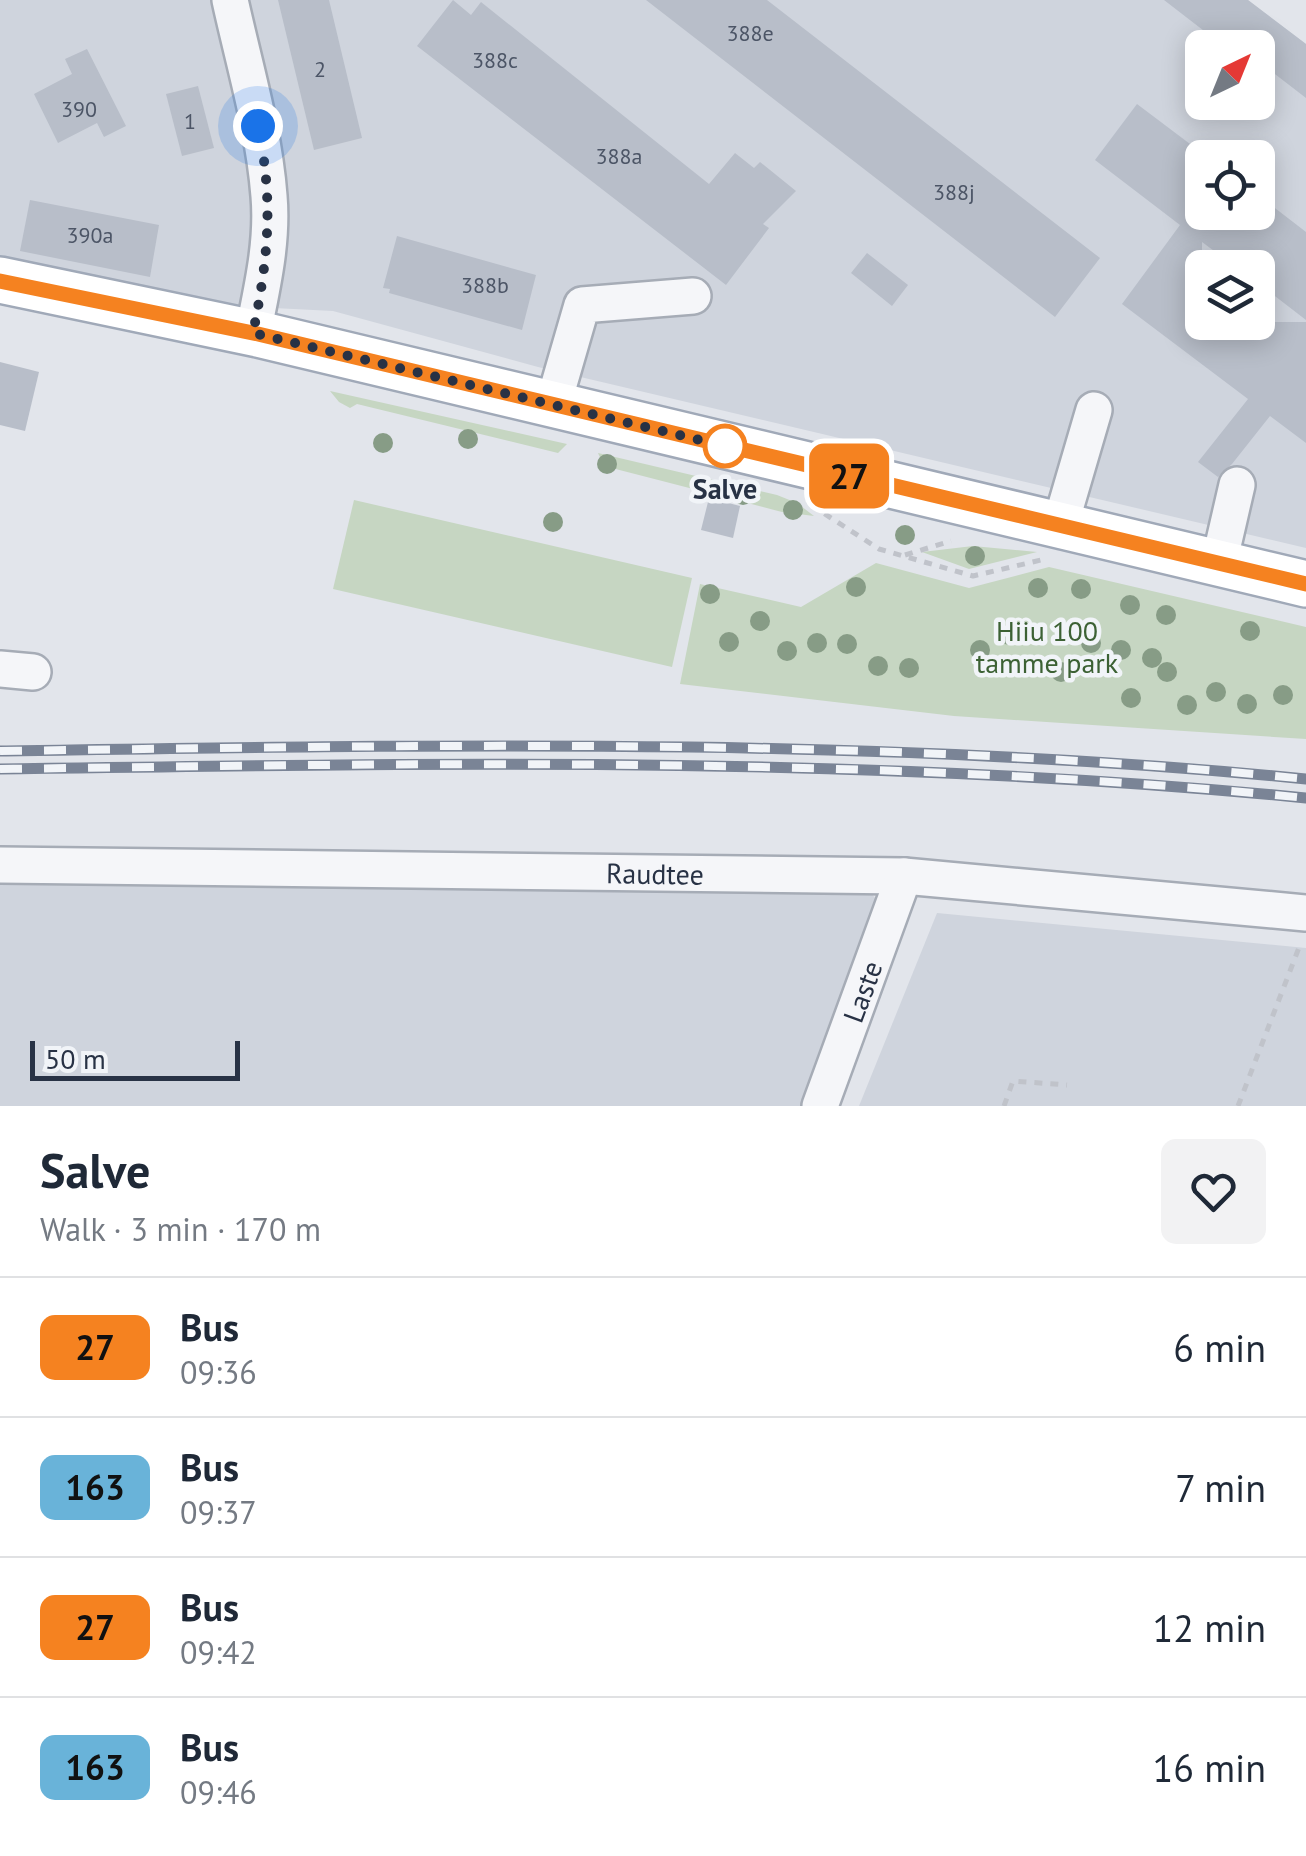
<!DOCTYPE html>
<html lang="en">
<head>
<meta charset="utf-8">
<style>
  :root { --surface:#fff; --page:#f2f2f3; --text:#1f2937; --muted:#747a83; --line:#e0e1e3 }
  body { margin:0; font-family:"PT Sans",sans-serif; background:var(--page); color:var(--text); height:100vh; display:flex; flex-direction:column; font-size:38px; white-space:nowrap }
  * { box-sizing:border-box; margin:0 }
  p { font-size:32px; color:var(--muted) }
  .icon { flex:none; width:55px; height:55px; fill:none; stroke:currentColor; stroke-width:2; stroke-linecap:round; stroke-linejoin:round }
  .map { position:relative; height:1106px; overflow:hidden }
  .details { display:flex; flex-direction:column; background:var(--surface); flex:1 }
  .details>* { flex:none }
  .badge { padding:0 20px; border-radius:15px; font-size:35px; line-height:65px }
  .needle { width:65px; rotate:43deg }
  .fabs { position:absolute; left:1185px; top:30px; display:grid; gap:20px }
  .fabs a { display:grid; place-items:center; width:90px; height:90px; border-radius:15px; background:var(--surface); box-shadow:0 5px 25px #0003; font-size:50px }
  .scale { position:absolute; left:30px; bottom:25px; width:210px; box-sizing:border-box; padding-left:10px; border:5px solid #283245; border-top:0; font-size:28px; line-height:35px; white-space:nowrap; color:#283245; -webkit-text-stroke:8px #f1f4f8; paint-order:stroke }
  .you { position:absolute; width:50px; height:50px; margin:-25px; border:8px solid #fff; border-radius:50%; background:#1a73e8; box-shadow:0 0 0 15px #1a73e833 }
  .map>.badge { position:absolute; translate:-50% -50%; box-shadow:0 0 0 5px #fff }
  .round { display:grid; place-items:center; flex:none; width:105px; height:105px; border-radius:15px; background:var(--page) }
  .summary { display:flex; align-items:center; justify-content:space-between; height:170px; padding:0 40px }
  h1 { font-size:48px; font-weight:800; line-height:75px }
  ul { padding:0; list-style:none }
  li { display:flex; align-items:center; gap:30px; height:140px; padding:0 40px; border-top:2px solid var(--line) }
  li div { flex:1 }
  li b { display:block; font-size:38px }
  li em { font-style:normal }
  li .badge { min-width:110px; font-weight:700; text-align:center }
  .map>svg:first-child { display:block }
  .built { fill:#cfd4dd; fill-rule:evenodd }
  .green { fill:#c6d6c2 }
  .building { fill:#b8bec9 }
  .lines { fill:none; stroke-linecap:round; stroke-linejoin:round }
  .minor-casing { stroke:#a6acb6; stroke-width:40 }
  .major-casing { stroke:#a0a9b8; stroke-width:50 }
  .path { stroke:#c0c3ca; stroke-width:5; stroke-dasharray:8 8; stroke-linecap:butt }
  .minor { stroke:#f5f6f9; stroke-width:35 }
  .major { stroke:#fff; stroke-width:45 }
  .rail-casing { stroke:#7a8496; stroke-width:11 }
  .rail { stroke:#f1f4f8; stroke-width:8; stroke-dasharray:22; stroke-linecap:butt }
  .tree { fill:#879c86 }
  .line-casing { stroke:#fff; stroke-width:22 }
  .line { stroke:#f58220; stroke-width:15 }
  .walk { stroke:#283245; stroke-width:10; stroke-dasharray:0 18 }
  .stop-dot { fill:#fff; stroke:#f58220; stroke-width:5 }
  .labels { text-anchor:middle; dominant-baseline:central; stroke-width:9; stroke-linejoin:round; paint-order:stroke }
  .number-label { font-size:22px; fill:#4c5566 }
  .stop-label { font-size:28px; font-weight:bold; fill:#283245; stroke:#f1f4f8 }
  .park-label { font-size:28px; fill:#3c6134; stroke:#f1f4f8 }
  .street-label { font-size:28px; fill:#283245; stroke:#f1f4f8 }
</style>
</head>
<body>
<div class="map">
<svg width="1306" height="1106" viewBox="0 0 1306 1106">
  <rect width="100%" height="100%" fill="#e2e5eb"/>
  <!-- built -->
  <g class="built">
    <path d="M0 0H1248L1306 44V548L538 367 333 311 92 299 0 280ZM1202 48H1258V102H1202ZM1202 158H1258V212H1202ZM1202 268H1258V322H1202Z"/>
    <polygon points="274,881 866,887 880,904 805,1106 0,1106 0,884"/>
    <polygon points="937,913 1306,948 1306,1106 859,1106"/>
  </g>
  <!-- green -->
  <g class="green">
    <polygon points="330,391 567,444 558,453 357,404 350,408 339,402"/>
    <polygon points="598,453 777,495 797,503 814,516 782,512 604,466"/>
    <polygon points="354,500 692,578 672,667 333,589"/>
    <polygon points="973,546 1037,552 969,569 922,552"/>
    <polygon points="876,563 969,588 1049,567 1306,627 1306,739 954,716 680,684 700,584 801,607"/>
  </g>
  <!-- building -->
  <g class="building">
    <polygon points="278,0 329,0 362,138 314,150"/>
    <polygon points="453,0 471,15 481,2 709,184 735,153 754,168 760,162 796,191 763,224 769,228 726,285 417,46"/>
    <polygon points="646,0 767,0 1100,258 1055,317"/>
    <polygon points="1164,0 1248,0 1306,44 1306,98 1258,61 1258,48 1197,48 1208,34"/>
    <polygon points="87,49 126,126 104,137 97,123 58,143 34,94 72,74 65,59"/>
    <polygon points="198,86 214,148 182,156 166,94"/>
    <polygon points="1137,104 1202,153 1202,212 1258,212 1258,195 1306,232 1306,320 1258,283 1258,268 1237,268 1202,242 1202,322 1306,322 1306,443 1270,416 1232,464 1218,477 1198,462 1248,399 1122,304 1180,225 1095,160"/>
    <polygon points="30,200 159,225 150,277 20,251"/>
    <polygon points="397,236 536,275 522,330 389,293 390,289 383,288"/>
    <polygon points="867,253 908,285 892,306 851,273"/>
    <polygon points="0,362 39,372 25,431 0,425"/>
    <polygon points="709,498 740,506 733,538 701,530"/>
  </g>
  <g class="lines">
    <defs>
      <g id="minor">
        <path d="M230 0C244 64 264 130 269 196 273 242 262 288 253 333"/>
        <polyline points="553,405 582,305 693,296"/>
        <polyline points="1060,526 1094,410"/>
        <polyline points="1219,563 1237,485"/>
        <polyline points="0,669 33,672"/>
        <path id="s1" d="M0 865 904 876 1306 913"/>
        <path id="s2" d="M820 1106 904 876"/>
      </g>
      <polyline id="major" points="0,280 258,334 1306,584"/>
    </defs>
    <!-- minor casing -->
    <use href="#minor" class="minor-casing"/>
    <!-- major casing -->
    <use href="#major" class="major-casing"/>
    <!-- path -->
    <g class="path">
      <polyline points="811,505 879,549 973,576 1041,560"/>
      <polyline points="905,555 951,541"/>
      <polyline points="1004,1106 1013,1081 1067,1085"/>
      <polyline points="1238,1106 1300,945"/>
    </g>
    <!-- minor -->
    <use href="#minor" class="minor"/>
    <!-- major -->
    <use href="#major" class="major"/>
    <defs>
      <g id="rail">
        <path d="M0 751C436 745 872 736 1306 779"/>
        <path d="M0 769C436 763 872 755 1306 798"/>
      </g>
    </defs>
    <!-- rail casing -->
    <use href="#rail" class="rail-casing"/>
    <!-- rail -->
    <use href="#rail" class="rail"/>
  </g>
  <!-- trees -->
  <g class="tree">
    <circle cx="468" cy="439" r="10"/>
    <circle cx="383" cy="443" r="10"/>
    <circle cx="607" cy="464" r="10"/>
    <circle cx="743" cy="495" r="10"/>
    <circle cx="793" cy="510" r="10"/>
    <circle cx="553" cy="522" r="10"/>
    <circle cx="905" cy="535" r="10"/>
    <circle cx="975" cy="556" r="10"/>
    <circle cx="856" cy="587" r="10"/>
    <circle cx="1038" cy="588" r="10"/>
    <circle cx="1081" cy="589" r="10"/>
    <circle cx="710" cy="594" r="10"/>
    <circle cx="1130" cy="605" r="10"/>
    <circle cx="1166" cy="615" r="10"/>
    <circle cx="760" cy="621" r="10"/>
    <circle cx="1250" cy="631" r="10"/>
    <circle cx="1009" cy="635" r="10"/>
    <circle cx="729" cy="642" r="10"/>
    <circle cx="817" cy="643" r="10"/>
    <circle cx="1091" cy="643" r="10"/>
    <circle cx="847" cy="644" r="10"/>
    <circle cx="980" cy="650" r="10"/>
    <circle cx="1121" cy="650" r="10"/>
    <circle cx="787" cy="651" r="10"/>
    <circle cx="1152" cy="658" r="10"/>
    <circle cx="1031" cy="665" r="10"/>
    <circle cx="878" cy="666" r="10"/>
    <circle cx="909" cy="668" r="10"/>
    <circle cx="1061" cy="672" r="10"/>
    <circle cx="1167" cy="672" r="10"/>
    <circle cx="1216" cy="692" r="10"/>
    <circle cx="1283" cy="695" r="10"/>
    <circle cx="1131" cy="698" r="10"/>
    <circle cx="1247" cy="704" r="10"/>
    <circle cx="1187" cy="705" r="10"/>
  </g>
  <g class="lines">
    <defs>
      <polyline id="line" points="0,281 258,334 1306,584"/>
    </defs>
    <!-- line casing -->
    <use href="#line" class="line-casing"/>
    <!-- line -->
    <use href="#line" class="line"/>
    <!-- walk -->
    <path class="walk" d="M258 126C274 202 268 259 253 333L725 446"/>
  </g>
  <!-- markers -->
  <circle class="stop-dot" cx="725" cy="446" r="20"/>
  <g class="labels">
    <!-- number labels -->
    <g class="number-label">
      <text x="750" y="33">388e</text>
      <text x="495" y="60">388c</text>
      <text x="320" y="69">2</text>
      <text x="79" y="109">390</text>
      <text x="190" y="121">1</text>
      <text x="619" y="156">388a</text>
      <text x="954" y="192">388j</text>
      <text x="90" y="235">390a</text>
      <text x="485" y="285">388b</text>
    </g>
    <!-- stop labels -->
    <g class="stop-label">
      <text x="725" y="488">Salve</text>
    </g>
    <!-- park labels -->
    <g class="park-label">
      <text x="1047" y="630">Hiiu 100<tspan x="1047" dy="32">tamme park</tspan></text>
    </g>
    <!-- street labels -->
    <g class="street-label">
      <text stroke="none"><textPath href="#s1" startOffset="655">Raudtee</textPath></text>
      <text stroke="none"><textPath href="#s2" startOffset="122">Laste</textPath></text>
    </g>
  </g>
</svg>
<div class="fabs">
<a><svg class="needle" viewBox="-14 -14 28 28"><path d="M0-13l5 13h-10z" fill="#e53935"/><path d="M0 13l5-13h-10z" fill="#747a83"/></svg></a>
<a><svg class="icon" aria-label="locate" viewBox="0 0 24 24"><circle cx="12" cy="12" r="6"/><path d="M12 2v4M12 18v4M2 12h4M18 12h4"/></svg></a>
<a><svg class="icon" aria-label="layers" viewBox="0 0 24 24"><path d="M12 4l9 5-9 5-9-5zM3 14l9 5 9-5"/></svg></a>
</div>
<div class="scale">50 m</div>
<div class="you" style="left:258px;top:126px"></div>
<b class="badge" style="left:849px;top:476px;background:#f58220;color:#111">27</b>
</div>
<section class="details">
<div class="summary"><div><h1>Salve</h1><p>Walk · 3 min · 170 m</p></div><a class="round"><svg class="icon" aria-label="heart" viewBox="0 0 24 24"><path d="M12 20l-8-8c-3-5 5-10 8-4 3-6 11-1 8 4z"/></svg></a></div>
<ul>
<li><span class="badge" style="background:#f58220;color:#111">27</span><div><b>Bus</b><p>09:36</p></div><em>6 min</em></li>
<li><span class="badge" style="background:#69b3d9;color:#111">163</span><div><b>Bus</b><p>09:37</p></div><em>7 min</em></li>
<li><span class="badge" style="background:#f58220;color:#111">27</span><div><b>Bus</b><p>09:42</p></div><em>12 min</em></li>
<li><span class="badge" style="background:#69b3d9;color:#111">163</span><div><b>Bus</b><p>09:46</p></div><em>16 min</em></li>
</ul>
</section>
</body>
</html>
